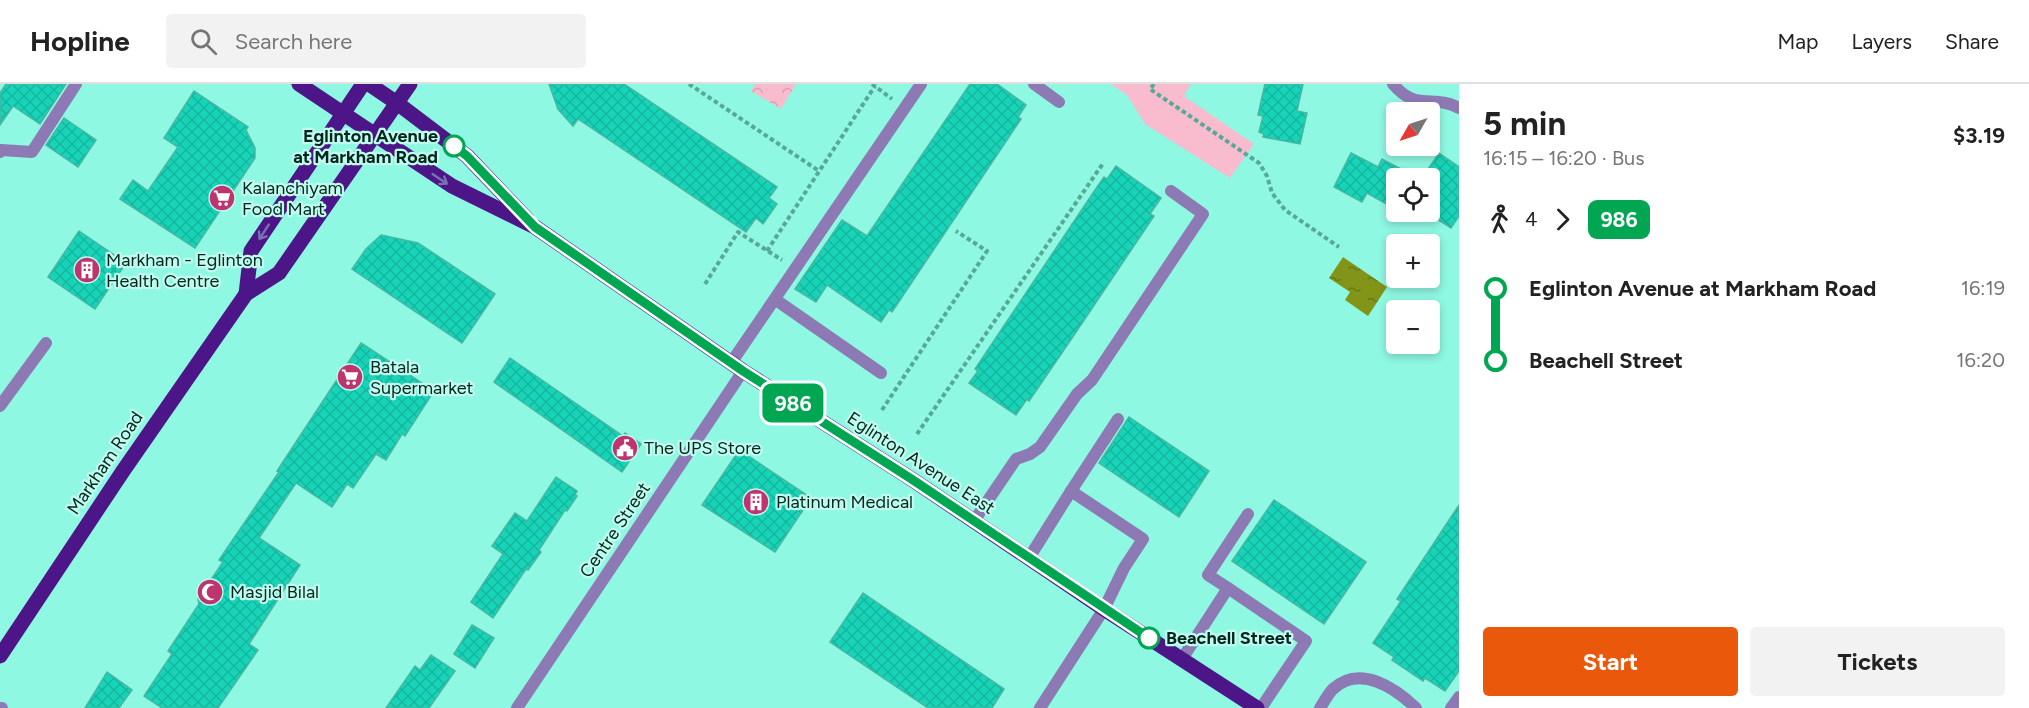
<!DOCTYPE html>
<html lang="en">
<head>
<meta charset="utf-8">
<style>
  :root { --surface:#fff; --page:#f2f2f2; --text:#222; --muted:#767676; --line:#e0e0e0; --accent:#ea580c }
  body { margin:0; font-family:Figtree,sans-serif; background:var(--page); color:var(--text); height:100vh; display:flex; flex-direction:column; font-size:22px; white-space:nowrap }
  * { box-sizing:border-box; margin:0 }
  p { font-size:20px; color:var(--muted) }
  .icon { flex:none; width:33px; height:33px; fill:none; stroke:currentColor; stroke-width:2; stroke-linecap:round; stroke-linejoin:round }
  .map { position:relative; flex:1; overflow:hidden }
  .sheet { display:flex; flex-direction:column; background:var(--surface); width:570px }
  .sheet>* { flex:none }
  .badge { padding:0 12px; border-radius:9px; font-size:21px; line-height:39px }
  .needle { width:39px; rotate:231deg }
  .fabs { position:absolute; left:1386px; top:18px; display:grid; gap:12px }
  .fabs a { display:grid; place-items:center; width:54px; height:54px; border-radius:6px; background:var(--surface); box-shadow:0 3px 9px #0003; font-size:30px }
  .map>.badge { position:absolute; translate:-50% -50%; box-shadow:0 0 0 3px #fff }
  .legs { display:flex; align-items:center; gap:9px; height:66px; padding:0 24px; font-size:20px }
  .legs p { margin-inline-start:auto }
  .overview { display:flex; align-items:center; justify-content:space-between; height:102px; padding:0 24px }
  h1 { font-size:33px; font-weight:700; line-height:45px }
  .action { display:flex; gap:12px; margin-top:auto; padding:12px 24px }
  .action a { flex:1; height:69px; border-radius:6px; background:var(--accent); color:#fff; font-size:24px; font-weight:700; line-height:69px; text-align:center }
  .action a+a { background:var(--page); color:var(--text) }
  ul { padding:0 24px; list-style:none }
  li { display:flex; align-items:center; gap:21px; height:72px; font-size:22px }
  li i { display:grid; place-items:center; width:9px; height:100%; margin:0 8px; background:currentColor }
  li i::after { content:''; width:15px; height:15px; margin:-8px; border:4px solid; border-radius:50%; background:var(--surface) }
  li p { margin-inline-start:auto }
  li:first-child i { background:linear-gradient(#0000 50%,currentColor 0) }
  li:last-child i { background:linear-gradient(currentColor 50%,#0000 0) }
  header { display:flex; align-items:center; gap:36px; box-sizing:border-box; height:84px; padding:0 30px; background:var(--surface); border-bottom:2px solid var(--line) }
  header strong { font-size:28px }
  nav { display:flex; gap:33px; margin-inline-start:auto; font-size:21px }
  .search { width:420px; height:54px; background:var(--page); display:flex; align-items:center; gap:15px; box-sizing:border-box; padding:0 21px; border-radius:6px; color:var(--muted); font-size:22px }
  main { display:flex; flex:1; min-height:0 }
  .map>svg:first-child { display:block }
  .green { fill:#f9bbce }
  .forest { fill:url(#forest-crowns) }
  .water { fill:url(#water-ripples) }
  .building { fill:url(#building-cross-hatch); stroke:#48b6a1; stroke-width:1.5 }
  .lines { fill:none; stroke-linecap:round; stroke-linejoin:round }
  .path { stroke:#58a897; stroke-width:4; stroke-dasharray:4.5 3; stroke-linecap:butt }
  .lane { stroke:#8d7ab5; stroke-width:12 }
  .street { stroke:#8d7ab5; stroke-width:12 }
  .primary { stroke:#4c1688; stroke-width:15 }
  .oneway { stroke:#7b72b1 }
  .line-1-casing { stroke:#fff; stroke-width:14 }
  .line-1 { stroke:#00a651; stroke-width:9 }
  .stop-1-dot { fill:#fff; stroke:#00a651; stroke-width:3 }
  .labels { text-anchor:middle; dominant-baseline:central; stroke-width:4.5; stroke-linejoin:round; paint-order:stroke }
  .stop-label { font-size:18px; font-weight:bold; fill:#02261f; stroke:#c1fdef; text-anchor:end }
  .poi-label { font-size:18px; fill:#02261f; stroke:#c1fdef; text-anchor:start }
  .street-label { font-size:18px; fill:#02261f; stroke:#c1fdef }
</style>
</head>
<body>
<header>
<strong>Hopline</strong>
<div class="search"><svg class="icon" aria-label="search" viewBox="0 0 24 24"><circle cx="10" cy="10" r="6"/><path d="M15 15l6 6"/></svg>Search here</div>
<nav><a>Map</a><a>Layers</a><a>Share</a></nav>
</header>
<main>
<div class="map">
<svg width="1459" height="624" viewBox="0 0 1459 624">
  <defs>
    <pattern id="forest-crowns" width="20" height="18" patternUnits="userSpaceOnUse" patternTransform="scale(1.5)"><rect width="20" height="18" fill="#f9bbce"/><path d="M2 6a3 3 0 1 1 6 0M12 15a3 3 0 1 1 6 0" fill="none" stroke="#d4a1b0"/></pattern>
    <pattern id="water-ripples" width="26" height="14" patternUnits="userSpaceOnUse" patternTransform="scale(1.5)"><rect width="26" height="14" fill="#829519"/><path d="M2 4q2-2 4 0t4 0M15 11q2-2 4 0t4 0" fill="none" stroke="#687916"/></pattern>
    <pattern id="building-cross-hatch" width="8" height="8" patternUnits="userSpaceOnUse" patternTransform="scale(1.5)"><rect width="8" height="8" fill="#17d4b8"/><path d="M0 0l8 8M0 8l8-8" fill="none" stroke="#14b69e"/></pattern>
  </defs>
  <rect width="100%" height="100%" fill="#8ef8e2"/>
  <!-- green -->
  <polygon class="green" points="1111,0 1191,0 1184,12 1254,60 1230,94 1145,40 1127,11"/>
  <!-- forest -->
  <polygon class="forest" points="755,0 796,0 781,25 751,7"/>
  <!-- water -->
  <polygon class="water" points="1343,173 1387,203 1368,232 1345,216 1350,208 1329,194"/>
  <!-- building -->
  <g class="building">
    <polygon points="6,0 66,0 40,40 13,22 0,41 0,9"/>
    <polygon points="549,0 624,0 777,103 769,114 777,120 763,140 756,134 746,148 578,35 573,42 558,25"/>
    <polygon points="970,0 997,0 1026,21 1018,33 1021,35 892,228 889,226 881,238 827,201 816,218 795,205 842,136 867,152"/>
    <polygon points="1265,0 1303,0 1297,27 1307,29 1300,60 1263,53 1264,50 1259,48 1263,32 1258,31"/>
    <polygon points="194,7 248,43 246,46 255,64 255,74 195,164 120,115 133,96 148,107 178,63 164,54"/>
    <polygon points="64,34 96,56 78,83 46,61"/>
    <polygon points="1351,69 1378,83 1382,75 1418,94 1396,94 1396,114 1392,123 1367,109 1362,118 1334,103"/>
    <polygon points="1439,69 1459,83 1459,132 1451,144 1426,128 1430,128 1430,94 1422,94"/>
    <polygon points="1116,82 1161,114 1150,130 1154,132 1072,254 1029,317 1027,315 1016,331 969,299 978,287 975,285 1093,109 1104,93 1107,95"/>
    <polygon points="79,147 126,179 95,225 48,193"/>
    <polygon points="381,151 418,159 495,210 462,259 352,185 366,165"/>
    <polygon points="361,259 434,307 405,352 402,350 386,376 376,370 353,404 347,400 332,423 296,399 259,454 300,481 249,560 258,566 218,624 162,624 144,612 172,570 168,567 199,520 198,515 223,478 219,476 279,388 277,387"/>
    <polygon points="510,274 623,352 625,349 641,360 622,388 494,298"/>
    <polygon points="1129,333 1209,387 1179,433 1099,379"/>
    <polygon points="744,369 811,414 775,468 702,421 736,371"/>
    <polygon points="556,393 577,407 575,411 577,412 567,427 565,426 539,466 541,468 528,486 526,485 493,534 471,518 503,470 492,462 515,429 527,437"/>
    <polygon points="1274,416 1366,478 1324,540 1232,477"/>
    <polygon points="1459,421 1459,587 1445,607 1425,594 1423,597 1392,576 1394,573 1373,559 1401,517 1397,515"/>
    <polygon points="863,509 1004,605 992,624 928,624 830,558"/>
    <polygon points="472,541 494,554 475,584 454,570"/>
    <polygon points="431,571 455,587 429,624 386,624 415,582 420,586"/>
    <polygon points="107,588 132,606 119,624 85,624"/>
  </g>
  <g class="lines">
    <!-- path -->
    <g class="path">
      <polyline points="689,0 819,87"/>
      <polyline points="872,0 892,15"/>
      <polyline points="1154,0 1150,5 1259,79 1267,92 1272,109 1285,126 1339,163"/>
      <polyline points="767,167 875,2"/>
      <polyline points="705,200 738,148 782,176"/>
      <polyline points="882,326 987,167 956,147"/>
      <polyline points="917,350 1104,78"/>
    </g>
    <!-- lane -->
    <g class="lane">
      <polyline points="1034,0 1059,18"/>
      <polyline points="0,68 1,66 32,68 76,0"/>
      <polyline points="776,216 881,289"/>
      <polyline points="731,279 921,0"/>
      <polyline points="0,322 46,259"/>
      <polyline points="1071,407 1118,335"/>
      <polyline points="974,437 1016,375 1030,370 1040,363 1077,310 1092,296 1203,130 1171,107"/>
      <polyline points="1029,474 1071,407 1143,455 1124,484 1104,525"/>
      <polyline points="1228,504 1208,491 1248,430"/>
      <polyline points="1182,575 1228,504 1306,557 1261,624"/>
      <path d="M1320 624C1324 618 1328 610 1333 605 1360 580 1395 604 1416 624"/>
      <polyline points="1451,624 1459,613"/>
    </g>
    <!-- street -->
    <g class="street">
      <path d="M1393 0C1416 28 1434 10 1459 24"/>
      <polyline points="0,624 2,624"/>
      <polyline points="517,624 743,287"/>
      <polyline points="1040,624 1104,525"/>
    </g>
    <!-- primary -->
    <g class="primary">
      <polyline points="299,0 452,102 535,143 743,287 913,396 1104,525 1257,624"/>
      <polyline points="369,0 397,19 467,72 527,135"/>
      <polyline points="246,210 251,167 363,0"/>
      <polyline points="0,572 123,387 246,210 279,189 410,0"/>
    </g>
  </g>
  <!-- one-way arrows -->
  <defs><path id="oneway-shaft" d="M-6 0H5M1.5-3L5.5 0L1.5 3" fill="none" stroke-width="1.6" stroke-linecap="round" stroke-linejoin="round" transform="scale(1.5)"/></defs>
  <g class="oneway">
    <use href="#oneway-shaft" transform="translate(440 95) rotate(34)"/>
    <use href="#oneway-shaft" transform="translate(264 148) rotate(123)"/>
  </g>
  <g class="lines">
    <defs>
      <polyline id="line-1" points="454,62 467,72 535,143 743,287 913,396 1149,554"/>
    </defs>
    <!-- line-1 casing -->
    <use href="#line-1" class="line-1-casing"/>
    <!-- line-1 -->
    <use href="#line-1" class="line-1"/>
  </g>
  <!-- icons -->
  <defs>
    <symbol id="supermarket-disc" viewBox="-11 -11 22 22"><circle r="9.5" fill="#bd346f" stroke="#c1fdef"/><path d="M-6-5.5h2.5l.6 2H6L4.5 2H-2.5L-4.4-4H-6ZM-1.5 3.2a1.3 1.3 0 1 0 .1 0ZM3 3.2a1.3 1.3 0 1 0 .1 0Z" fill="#fff"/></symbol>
    <symbol id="building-disc" viewBox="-11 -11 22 22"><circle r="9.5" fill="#bd346f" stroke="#c1fdef"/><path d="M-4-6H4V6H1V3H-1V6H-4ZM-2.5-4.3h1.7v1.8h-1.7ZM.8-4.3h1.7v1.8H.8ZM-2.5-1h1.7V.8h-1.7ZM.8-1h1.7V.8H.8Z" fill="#fff"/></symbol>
    <symbol id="civic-disc" viewBox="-11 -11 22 22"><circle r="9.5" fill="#bd346f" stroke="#c1fdef"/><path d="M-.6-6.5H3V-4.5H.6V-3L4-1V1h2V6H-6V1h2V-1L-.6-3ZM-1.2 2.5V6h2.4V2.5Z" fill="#fff"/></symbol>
    <symbol id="mosque-disc" viewBox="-11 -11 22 22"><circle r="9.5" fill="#bd346f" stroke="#c1fdef"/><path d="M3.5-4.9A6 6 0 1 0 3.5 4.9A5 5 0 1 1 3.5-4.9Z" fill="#fff"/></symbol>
  </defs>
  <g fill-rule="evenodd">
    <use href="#supermarket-disc" x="207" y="99" width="30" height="30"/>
    <use href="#building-disc" x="72" y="171" width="30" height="30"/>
    <use href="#supermarket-disc" x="335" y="278" width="30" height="30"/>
    <use href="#civic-disc" x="610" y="349" width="30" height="30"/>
    <use href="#building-disc" x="741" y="403" width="30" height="30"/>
    <use href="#mosque-disc" x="195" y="493" width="30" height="30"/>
  </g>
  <!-- markers -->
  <g class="stop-1-dot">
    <circle cx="454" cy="62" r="10"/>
    <circle cx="1149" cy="554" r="10"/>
  </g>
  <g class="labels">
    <!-- stop labels -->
    <g class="stop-label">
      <text x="438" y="52">Eglinton Avenue<tspan x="438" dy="21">at Markham Road</tspan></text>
      <text x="1166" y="554" text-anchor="start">Beachell Street</text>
    </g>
    <!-- poi labels -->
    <g class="poi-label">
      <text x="242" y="104">Kalanchiyam<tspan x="242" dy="21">Food Mart</tspan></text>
      <text x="106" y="176">Markham - Eglinton<tspan x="106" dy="21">Health Centre</tspan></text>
      <text x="370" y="283">Batala<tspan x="370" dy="21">Supermarket</tspan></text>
      <text x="644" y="364">The UPS Store</text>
      <text x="776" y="418">Platinum Medical</text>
      <text x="230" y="508">Masjid Bilal</text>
    </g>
    <!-- street labels -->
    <g class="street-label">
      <text transform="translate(105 379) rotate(-56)">Markham Road</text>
      <text transform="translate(921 379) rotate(33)">Eglinton Avenue East</text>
      <text transform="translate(615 446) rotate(-56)">Centre Street</text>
    </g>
  </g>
</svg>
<div class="fabs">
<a><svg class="needle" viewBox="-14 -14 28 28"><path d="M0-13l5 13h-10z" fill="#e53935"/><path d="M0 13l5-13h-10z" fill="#767676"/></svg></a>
<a><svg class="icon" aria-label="locate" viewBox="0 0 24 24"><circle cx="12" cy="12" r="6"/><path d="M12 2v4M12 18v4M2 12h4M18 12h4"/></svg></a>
<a>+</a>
<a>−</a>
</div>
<b class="badge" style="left:793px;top:319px;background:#00a651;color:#fff">986</b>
</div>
<section class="sheet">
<div class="overview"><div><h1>5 min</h1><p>16:15 – 16:20 · Bus</p></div><b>$3.19</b></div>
<div class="legs"><svg class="icon" aria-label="walk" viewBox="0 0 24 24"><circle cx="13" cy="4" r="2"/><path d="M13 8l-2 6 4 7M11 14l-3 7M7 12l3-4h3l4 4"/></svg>4<svg class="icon" aria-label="forward" viewBox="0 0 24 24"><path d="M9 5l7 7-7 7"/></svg><b class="badge" style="background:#00a651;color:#fff">986</b></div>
<ul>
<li><i style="color:#00a651"></i><b>Eglinton Avenue at Markham Road</b><p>16:19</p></li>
<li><i style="color:#00a651"></i><b>Beachell Street</b><p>16:20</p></li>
</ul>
<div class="action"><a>Start</a><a>Tickets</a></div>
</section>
</main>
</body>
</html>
